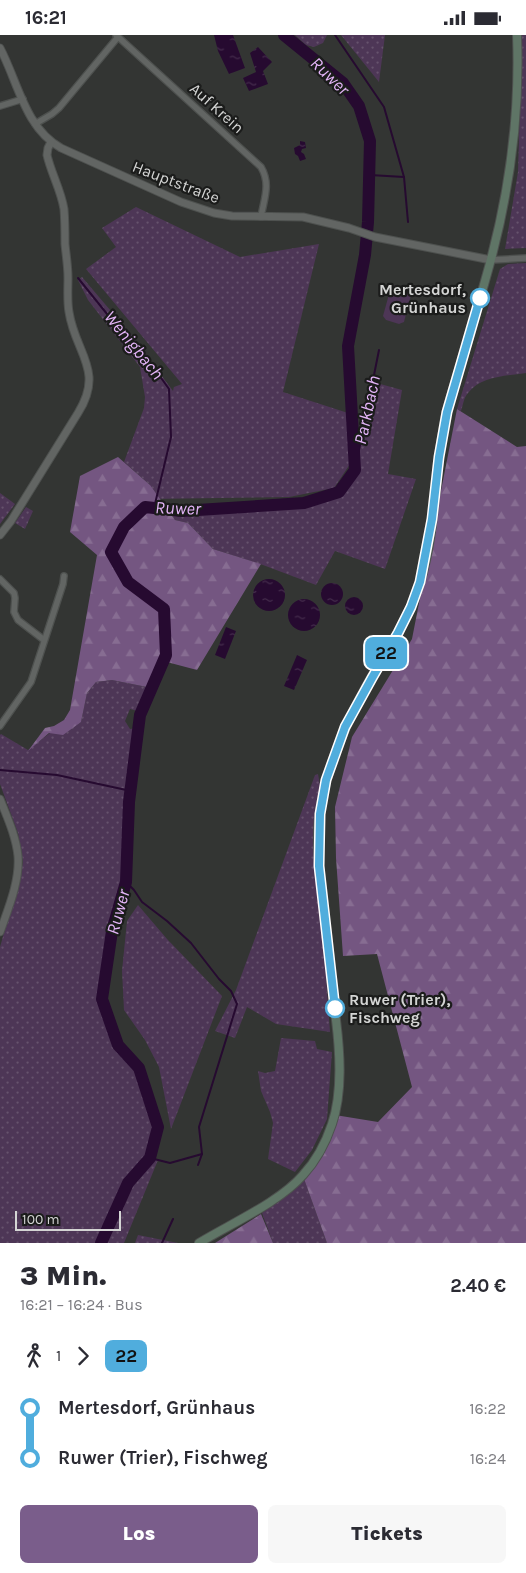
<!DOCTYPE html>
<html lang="de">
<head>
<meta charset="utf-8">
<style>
  :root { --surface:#fff; --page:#f7f7f7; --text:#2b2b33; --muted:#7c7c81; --accent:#7a5d8b }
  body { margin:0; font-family:Karla,sans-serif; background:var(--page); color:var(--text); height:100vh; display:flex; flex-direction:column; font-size:19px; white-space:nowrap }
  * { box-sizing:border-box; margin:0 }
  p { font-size:16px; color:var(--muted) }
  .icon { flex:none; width:28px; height:28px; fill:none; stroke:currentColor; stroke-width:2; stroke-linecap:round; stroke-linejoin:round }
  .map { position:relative; height:1208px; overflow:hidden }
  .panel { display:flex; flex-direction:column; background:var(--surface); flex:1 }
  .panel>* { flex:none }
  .badge { padding:0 10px; border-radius:8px; font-size:18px; line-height:32px }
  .scale { position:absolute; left:15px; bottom:12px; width:106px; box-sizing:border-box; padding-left:5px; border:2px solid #d4d5d4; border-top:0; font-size:14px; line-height:18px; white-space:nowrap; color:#d4d5d4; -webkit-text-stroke:4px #1b1c1b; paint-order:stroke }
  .map>.badge { position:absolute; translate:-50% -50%; box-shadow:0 0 0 2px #fff }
  .legs { display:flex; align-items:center; gap:8px; height:55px; padding:0 20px; font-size:16px }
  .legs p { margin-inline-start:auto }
  .head { display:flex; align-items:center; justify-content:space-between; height:85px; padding:0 20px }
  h1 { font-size:28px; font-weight:800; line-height:38px }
  .cta { display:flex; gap:10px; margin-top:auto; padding:10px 20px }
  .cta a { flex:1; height:58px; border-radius:8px; background:var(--accent); color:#fff; font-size:20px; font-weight:800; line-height:58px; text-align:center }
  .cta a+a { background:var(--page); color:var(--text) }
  ul { padding:0 20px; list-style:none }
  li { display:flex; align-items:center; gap:18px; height:50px; font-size:19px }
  li i { display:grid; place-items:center; width:8px; height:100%; margin:0 6px; background:currentColor }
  li i::after { content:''; width:12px; height:12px; margin:-6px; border:4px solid; border-radius:50%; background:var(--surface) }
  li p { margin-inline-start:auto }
  li:first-child i { background:linear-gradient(#0000 50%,currentColor 0) }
  li:last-child i { background:linear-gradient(currentColor 50%,#0000 0) }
  .status { display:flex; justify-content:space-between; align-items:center; height:35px; padding:0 25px; background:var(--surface); direction:ltr }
  .status svg { height:14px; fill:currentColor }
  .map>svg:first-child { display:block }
  .grass { fill:url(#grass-dots) }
  .forest { fill:url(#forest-firs) }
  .garden { fill:#4d3656 }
  .water { fill:url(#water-ripples) }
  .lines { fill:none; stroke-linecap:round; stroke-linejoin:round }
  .stream { stroke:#260a30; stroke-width:2 }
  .river { stroke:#260a30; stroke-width:12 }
  .minor-casing { stroke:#4e514f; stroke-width:8 }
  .tertiary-casing { stroke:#4e514f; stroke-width:9 }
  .secondary-casing { stroke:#4e514f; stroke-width:10 }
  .minor { stroke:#626563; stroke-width:5.5 }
  .tertiary { stroke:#626563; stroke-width:7 }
  .secondary { stroke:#5f7566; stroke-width:8 }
  .line-1-casing { stroke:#fff; stroke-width:11 }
  .line-1 { stroke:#50addd; stroke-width:8 }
  .stop-1-dot { fill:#fff; stroke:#50addd; stroke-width:2.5 }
  .labels { text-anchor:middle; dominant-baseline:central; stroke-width:4.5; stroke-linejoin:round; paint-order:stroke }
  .street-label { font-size:16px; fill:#d4d5d4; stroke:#1b1c1b }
  .stop-label { font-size:16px; font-weight:bold; fill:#d4d5d4; stroke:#1b1c1b; text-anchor:end }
  .water-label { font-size:18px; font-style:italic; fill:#e3b4f7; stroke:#1b1c1b }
</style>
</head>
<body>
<div class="status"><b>16:21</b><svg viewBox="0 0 49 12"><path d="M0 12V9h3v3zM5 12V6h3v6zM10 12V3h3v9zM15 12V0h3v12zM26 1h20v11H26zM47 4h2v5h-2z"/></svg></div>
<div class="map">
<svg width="526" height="1208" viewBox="0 0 526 1208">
  <defs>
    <pattern id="grass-dots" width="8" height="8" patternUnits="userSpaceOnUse" patternTransform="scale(1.25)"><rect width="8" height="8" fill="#4d3656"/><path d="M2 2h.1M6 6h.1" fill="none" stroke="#66526d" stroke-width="1.8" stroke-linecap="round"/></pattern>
    <pattern id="forest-firs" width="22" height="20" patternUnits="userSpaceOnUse" patternTransform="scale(1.25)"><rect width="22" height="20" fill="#745681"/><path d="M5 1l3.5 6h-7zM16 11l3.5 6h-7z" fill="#876d92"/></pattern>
    <pattern id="water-ripples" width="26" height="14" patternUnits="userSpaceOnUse" patternTransform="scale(1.25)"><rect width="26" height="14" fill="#260a30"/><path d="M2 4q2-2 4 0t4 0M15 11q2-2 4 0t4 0" fill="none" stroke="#452d4d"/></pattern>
  </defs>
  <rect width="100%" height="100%" fill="#333533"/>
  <!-- grass -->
  <g class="grass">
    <polygon points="295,0 327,0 323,8 314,12 306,10"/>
    <polygon points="341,0 385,0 379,47"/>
    <polygon points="522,0 526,0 526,213 505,214 518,137"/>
    <polygon points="136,172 240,222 319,209 283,357 348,378 350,429 334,453 289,462 147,464 150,450 124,427 144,373 145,362 140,332 88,265 78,245 82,242 133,302 173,356 174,352 182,349 86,234 116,212 102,193"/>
    <path d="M526 228V338C506 341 481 341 468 358 464 362 463 370 461 376L457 374 500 234 508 229Z"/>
    <polygon points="373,347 402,355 388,439 416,444 385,534 335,516 316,550 263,530 213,514 188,488 175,485 168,475 182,476 304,468 339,457 355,435"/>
    <polygon points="0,458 15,469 0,489"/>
    <polygon points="26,472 33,476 25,494 15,488"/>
    <polygon points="112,645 152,653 141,677 130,674 125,686 130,694 138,693 131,756 126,847 112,896 102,964 118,1010 139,1033 158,1092 150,1122 158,1125 124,1208 0,1208 0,912 19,845 23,827 18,798 0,749 0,700 1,699 28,715 50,698 81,687 87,658 96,647"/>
    <polygon points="318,739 320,750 315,782 314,813 322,884 330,997 276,989 247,972 235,1003 215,996 236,955 315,740"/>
    <polygon points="138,870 167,904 222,961 171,1094 159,1032 145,1005 124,975 122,936 127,886"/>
    <polygon points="281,1003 315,1006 317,1014 332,1017 327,1084 312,1115 295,1137 268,1124 273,1088 270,1077 261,1056 258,1036 265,1038 275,1036"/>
    <polygon points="303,1141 327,1208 273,1208 262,1178 293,1156"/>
    <polygon points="138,1200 178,1208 135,1208"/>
  </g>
  <!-- forest -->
  <g class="forest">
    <polygon points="457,374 517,412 526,411 526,1208 327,1208 303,1141 335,1080 378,1087 412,1052 377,919 343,921 336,823 335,772 352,702 412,604"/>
    <polygon points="118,422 150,450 175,485 188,488 213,514 261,529 197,635 163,626 152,653 112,645 96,647 87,658 81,687 63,700 49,698 28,716 45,693 54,691 64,685 70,675 97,520 70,497 80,441"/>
    <polygon points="261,1179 273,1208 215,1208"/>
  </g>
  <!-- garden -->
  <polygon class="garden" points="396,250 407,253 412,256 404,287 399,289 386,285 383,281 391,252"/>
  <!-- water -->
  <g class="water">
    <polygon points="214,0 233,0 245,33 229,39 218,16"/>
    <polygon points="258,12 272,27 263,36 268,49 249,56 243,43 256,37 250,18"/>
    <polygon points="300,106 305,107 306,113 302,114 301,117 304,119 306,124 300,126 298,121 295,119 294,113 300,110"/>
    <circle cx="269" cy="560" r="16"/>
    <circle cx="332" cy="559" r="11"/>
    <circle cx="354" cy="571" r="9"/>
    <circle cx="304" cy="580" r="16"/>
    <polygon points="226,592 236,596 225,624 215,620"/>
    <polygon points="297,620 307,625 294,655 284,651"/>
  </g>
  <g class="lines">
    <!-- stream -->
    <g class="stream">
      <polyline points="335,0 384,72 404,142 408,187"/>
      <polyline points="370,140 404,142"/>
      <polyline points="78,243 128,305 149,326 169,354 171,402 154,473"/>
      <polyline points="355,435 379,315"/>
      <polyline points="0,735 57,740 131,756"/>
      <polyline points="126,847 134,855 142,867 167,886 191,908 219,944 231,956 237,969 199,1092 202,1119 198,1130"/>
      <polyline points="150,1123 170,1128 202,1119"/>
      <polyline points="162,1208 173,1184"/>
    </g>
    <!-- river -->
    <polyline class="river" points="101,1208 128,1148 150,1123 158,1092 139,1033 118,1010 102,964 112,896 126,847 129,767 140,680 166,620 164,574 128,547 111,517 124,492 145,472 182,476 304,468 339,457 355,435 348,311 365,220 368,187 370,106 359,71 343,48 284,0"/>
    <defs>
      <g id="minor">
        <path d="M116 0 261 132C271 149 264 164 261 182"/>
        <polyline points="0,71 23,64"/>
        <polyline points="35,89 52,79 59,73 118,2"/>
        <polyline points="491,225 526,223"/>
        <polyline points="0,544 14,558 15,563 14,577 18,585 44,605"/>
        <polyline points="0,691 31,647 63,549 64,541"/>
      </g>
      <g id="tertiary">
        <path d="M0 13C18 47 25 93 61 113L181 167 214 178 232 181 303 182 349 193 375 202 491 225"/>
        <path d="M0 500 11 486 78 378C105 335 75 318 69 277 67 266 68 254 68 243 68 231 66 220 65 209 65 197 65 186 64 174 61 155 51 138 47 120L48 113 51 107"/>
        <path d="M0 764C7 782 16 801 18 821 20 846 8 874 0 897"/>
      </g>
      <path id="secondary" d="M199 1208C230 1189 280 1167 303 1140 316 1126 326 1107 332 1089 343 1057 340 1017 336 985 332 948 328 911 324 874 320 843 315 806 320 775 328 727 348 683 372 641 390 611 409 582 420 548 437 493 434 435 446 379 450 362 456 345 461 329 471 295 481 261 490 228 510 154 520 77 517 0"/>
    </defs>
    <!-- minor casing -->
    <use href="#minor" class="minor-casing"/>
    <!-- tertiary casing -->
    <use href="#tertiary" class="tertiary-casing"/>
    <!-- secondary casing -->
    <use href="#secondary" class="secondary-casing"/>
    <!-- minor -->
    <use href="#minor" class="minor"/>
    <!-- tertiary -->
    <use href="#tertiary" class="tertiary"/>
    <!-- secondary -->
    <use href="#secondary" class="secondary"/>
  </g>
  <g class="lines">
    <defs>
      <polyline id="line-1" points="335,973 319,831 320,779 326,745 345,692 372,643 398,598 411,572 420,547 432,484 439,422 447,377 480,263"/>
    </defs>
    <!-- line-1 casing -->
    <use href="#line-1" class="line-1-casing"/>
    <!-- line-1 -->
    <use href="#line-1" class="line-1"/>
  </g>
  <!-- markers -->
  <g class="stop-1-dot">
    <circle cx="480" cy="263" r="9"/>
    <circle cx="335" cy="973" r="9"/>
  </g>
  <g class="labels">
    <!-- street labels -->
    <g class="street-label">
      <text transform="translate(217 73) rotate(42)">Auf Krein</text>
      <text transform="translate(176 147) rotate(21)">Hauptstraße</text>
    </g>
    <!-- stop labels -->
    <g class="stop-label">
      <text x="466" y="254">Mertesdorf,<tspan x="466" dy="18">Grünhaus</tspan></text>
      <text x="349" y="964" text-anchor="start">Ruwer (Trier),<tspan x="349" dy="18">Fischweg</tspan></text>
    </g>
    <!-- water labels -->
    <g class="water-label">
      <text transform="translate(330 41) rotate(44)">Ruwer</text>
      <text transform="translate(134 310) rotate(51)">Wenigbach</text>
      <text transform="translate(367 375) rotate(-78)">Parkbach</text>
      <text transform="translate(178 473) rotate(2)">Ruwer</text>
      <text transform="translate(118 877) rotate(-75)">Ruwer</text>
    </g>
  </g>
</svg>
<div class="scale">100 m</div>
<b class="badge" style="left:386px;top:618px;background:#50addd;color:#111">22</b>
</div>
<section class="panel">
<div class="head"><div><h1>3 Min.</h1><p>16:21 – 16:24 · Bus</p></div><b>2.40 €</b></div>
<div class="legs"><svg class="icon" aria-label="walk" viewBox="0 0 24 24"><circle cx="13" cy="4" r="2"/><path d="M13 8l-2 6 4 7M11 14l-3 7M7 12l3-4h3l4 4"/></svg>1<svg class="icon" aria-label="forward" viewBox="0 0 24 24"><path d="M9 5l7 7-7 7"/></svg><b class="badge" style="background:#50addd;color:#111">22</b></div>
<ul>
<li><i style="color:#50addd"></i><b>Mertesdorf, Grünhaus</b><p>16:22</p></li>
<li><i style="color:#50addd"></i><b>Ruwer (Trier), Fischweg</b><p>16:24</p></li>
</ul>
<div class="cta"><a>Los</a><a>Tickets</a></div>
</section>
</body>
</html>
